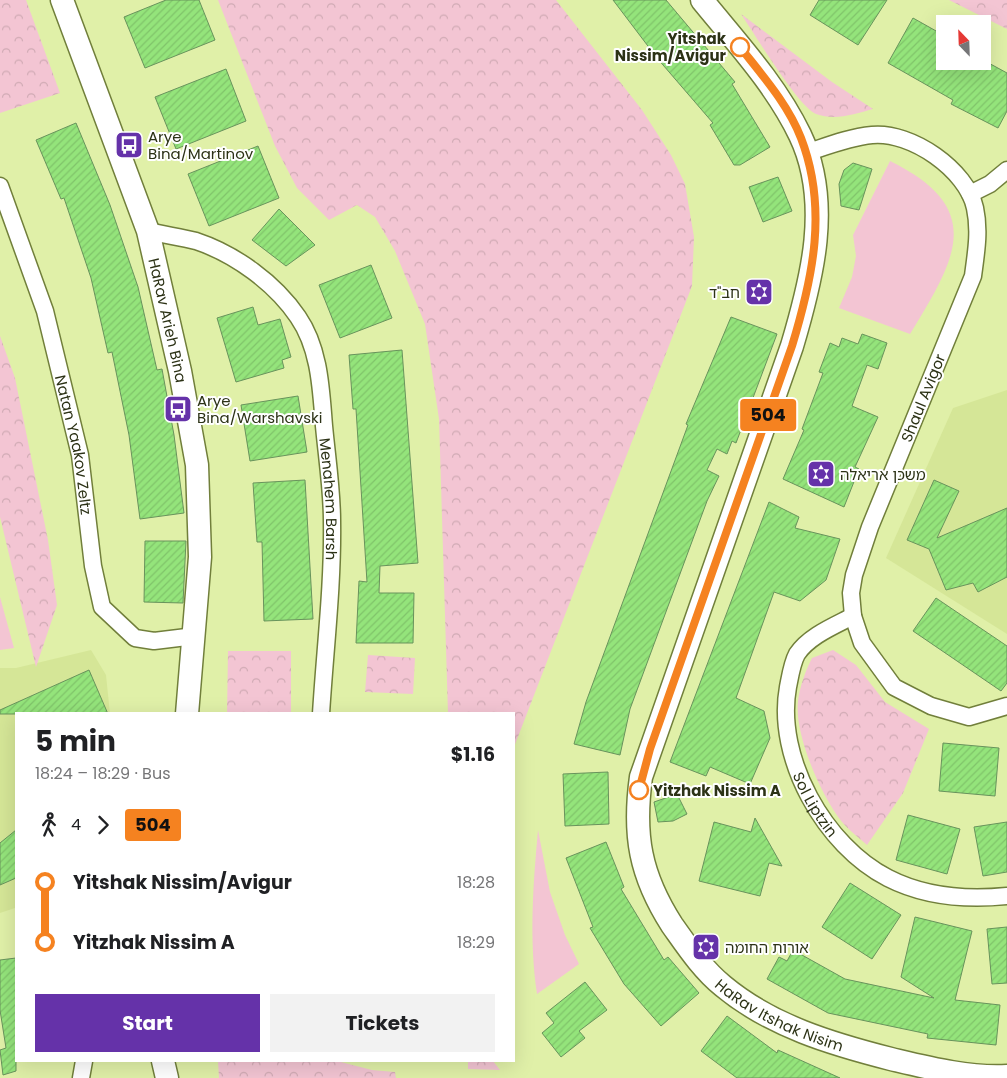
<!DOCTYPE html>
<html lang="en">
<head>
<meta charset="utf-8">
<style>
  :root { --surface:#fff; --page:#f2f2f2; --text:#202124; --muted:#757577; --accent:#6532a9 }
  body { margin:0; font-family:Poppins,"Noto Sans Hebrew",sans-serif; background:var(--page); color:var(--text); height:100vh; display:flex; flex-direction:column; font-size:19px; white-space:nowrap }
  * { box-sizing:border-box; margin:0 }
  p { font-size:16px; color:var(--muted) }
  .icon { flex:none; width:28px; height:28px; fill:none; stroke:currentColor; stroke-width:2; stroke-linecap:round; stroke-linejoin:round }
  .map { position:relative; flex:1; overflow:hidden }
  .side { position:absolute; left:15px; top:712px; width:500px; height:350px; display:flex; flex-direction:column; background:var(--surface); border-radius:0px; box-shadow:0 5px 20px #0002 }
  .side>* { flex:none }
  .badge { padding:0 10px; border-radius:4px; font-size:18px; line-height:32px }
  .needle { width:32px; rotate:337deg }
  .controls { position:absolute; left:936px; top:15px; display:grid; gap:10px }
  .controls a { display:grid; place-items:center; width:55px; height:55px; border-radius:0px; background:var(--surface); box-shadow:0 5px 20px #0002; font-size:25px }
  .map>.badge { position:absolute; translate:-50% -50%; box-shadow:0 0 0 2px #fff }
  .legs { display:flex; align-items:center; gap:8px; height:55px; padding:0 20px; font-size:16px }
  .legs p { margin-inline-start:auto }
  .headline { display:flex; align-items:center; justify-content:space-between; height:85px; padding:0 20px }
  h1 { font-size:28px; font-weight:700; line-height:38px }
  .button { display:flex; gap:10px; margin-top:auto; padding:10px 20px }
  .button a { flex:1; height:58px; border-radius:0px; background:var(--accent); color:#fff; font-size:20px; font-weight:700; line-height:58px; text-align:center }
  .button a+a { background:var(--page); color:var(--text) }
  ul { padding:0 20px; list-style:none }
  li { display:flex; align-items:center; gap:18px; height:60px; font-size:19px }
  li i { display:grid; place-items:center; width:8px; height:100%; margin:0 6px; background:currentColor }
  li i::after { content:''; width:12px; height:12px; margin:-6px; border:4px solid; border-radius:50%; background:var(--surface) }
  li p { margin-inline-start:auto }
  li:first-child i { background:linear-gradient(#0000 50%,currentColor 0) }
  li:last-child i { background:linear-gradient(currentColor 50%,#0000 0) }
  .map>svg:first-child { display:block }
  .built { fill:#d5e697 }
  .grass { fill:#f3c5d3 }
  .forest { fill:url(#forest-crowns) }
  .building { fill:url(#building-hatch); stroke:#68935c }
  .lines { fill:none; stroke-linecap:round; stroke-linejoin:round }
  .street-casing { stroke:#717f3b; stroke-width:19 }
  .secondary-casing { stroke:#717f3b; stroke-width:25 }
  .street { stroke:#fff; stroke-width:16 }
  .secondary { stroke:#fff; stroke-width:22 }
  .line-1-casing { stroke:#fff; stroke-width:11 }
  .line-1 { stroke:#f58220; stroke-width:8 }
  .stop-1-dot { fill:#fff; stroke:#f58220; stroke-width:2.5 }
  .labels { text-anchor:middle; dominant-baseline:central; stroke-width:4; stroke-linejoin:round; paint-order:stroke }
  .stop-label { font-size:15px; font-weight:bold; fill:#2c3216; stroke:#fff; text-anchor:end }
  .poi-label { font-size:15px; fill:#2c3216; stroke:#fff; text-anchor:start }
  .street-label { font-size:15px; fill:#2c3216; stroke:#fff }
</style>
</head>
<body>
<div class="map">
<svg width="1007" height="1078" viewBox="0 0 1007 1078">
  <defs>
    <pattern id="forest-crowns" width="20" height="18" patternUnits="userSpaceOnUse" patternTransform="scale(1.25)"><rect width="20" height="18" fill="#f3c5d3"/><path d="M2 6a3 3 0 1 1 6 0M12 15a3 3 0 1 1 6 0" fill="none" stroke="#d0aab4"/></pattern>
    <pattern id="building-hatch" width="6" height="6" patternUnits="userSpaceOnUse" patternTransform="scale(1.25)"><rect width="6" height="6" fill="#94e47b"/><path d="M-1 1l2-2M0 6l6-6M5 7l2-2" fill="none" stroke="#80c46a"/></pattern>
  </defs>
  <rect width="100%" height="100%" fill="#e0f0a8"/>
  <!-- built -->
  <g class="built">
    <polygon points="1007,390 1007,634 886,558 953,408"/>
    <polygon points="91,650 106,675 110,714 16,714 16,905 15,908 0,913 0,668 16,668"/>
  </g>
  <!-- grass -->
  <g class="grass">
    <path d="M890 161C988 209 955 260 910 334L839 308 852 277 856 256 853 235Z"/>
    <polygon points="0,597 14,648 0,650"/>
    <path d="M538 830 550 892 565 935 579 964 537 994C529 939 533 886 538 830Z"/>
  </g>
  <!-- forest -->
  <g class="forest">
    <polygon points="0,0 26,0 60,93 0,113"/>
    <polygon points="218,0 556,0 642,110 671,155 685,184 694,237 692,286 514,747 514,714 448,714 439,419 425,324 395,251 375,217 357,205 329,220 297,188 275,146"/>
    <polygon points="949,0 1007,0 1007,29"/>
    <path d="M741 14 832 82 873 109C855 114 835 121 816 114 799 108 754 33 741 14Z"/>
    <polygon points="0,336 15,378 48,540 57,605 36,667 0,517"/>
    <path d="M833 650 856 665 885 702 929 729 903 793 867 845C859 838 849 830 842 822 821 796 794 734 798 701 800 686 805 672 812 658Z"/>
    <polygon points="228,651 291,651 291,714 227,714"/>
    <polygon points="368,655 415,658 413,694 365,692"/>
    <polygon points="218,1061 337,1061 372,1070 395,1072 396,1078 219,1078"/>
    <polygon points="468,1061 493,1061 500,1070 468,1069"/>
  </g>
  <!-- building -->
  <g class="building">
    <polygon points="166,0 199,0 215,40 145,68 124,17"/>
    <polygon points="613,0 666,0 735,82 732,84 770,147 740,165 734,165 710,125 713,123 657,58"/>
    <polygon points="819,0 887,0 858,45 810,15"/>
    <polygon points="913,18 945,36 945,61 985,61 1007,73 1007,111 998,128 951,104 953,100 888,63"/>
    <polygon points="226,69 246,121 176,149 155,97"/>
    <polygon points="76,123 110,205 138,287 157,370 162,369 174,435 184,513 140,519 129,435 112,352 108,353 91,278 64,198 61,199 36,140"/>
    <polygon points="258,146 279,198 209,226 188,174"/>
    <polygon points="853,163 872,169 859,210 841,206 839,184 844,170"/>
    <polygon points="778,177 792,211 763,222 749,187"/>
    <polygon points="279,209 315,245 286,266 252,240"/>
    <polygon points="371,265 392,318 340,338 319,285"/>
    <polygon points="253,307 258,325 280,319 291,357 282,360 284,368 236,382 217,318"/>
    <polygon points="731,317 777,334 736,443 732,441 727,454 717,449 707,470 719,476 707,501 630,709 620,755 574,744 586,702 688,425 686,424"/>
    <polygon points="862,334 887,343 878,369 867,365 852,406 878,417 855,467 859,469 844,507 783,479 804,430 802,429 823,373 819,372 830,343 839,347 842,338 858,344"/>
    <polygon points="402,350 418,563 380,566 379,593 414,593 413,643 356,643 359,581 367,582 356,409 353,409 349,355"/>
    <polygon points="298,396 307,452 250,461 241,405"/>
    <polygon points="305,480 313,619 264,621 262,542 257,542 253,483"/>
    <polygon points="934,480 959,491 937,538 1007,508 1007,577 978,592 973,583 946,590 929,549 907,540"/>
    <polygon points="769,502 799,517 795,528 840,539 826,580 800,601 774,592 736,698 764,711 770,738 750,784 710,767 706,776 670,762"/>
    <polygon points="145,541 186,541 183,603 144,602"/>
    <polygon points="936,598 1007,646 1007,683 1001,691 913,631"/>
    <polygon points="89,670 108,714 0,714 0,710"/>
    <polygon points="943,743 999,748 995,796 939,791"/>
    <polygon points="608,772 609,824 565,826 563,774"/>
    <polygon points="677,794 687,814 673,821 658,822 654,802"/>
    <polygon points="908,815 960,829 947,874 896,860"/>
    <polygon points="755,818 782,866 769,863 760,896 699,881 714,822 751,832"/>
    <polygon points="1007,822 1007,872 983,876 974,827"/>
    <polygon points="16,830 16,878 0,885 0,843"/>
    <polygon points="606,842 624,887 621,889 664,960 668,957 699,993 661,1026 624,984 590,928 593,927 566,858"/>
    <polygon points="850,883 901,915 872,959 822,927"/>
    <polygon points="915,917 972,931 955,1000 1000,1005 996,1045 927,1038 928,1034 828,1013 767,979 779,957 787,961 793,950 845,979 934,998 901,977"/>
    <polygon points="1007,927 1007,983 992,984 987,929"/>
    <polygon points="16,958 16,1071 3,1075 0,1050 6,1048 0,1010 0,960"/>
    <polygon points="585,982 607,1010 579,1031 585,1038 561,1057 542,1033 554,1023 546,1013"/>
    <polygon points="727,1016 777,1053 778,1050 840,1078 737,1078 701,1051"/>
  </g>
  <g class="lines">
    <defs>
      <g id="street">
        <path d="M806 153C827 146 850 137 872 135 911 131 967 170 975 208 980 231 976 253 973 276L870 527 854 575 851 593 853 616 862 643 894 687 931 706 969 717 1007 706"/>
        <path id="s1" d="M0 186 45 311 80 455 93 566 102 607 135 638 154 641 195 636"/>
        <polyline points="970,194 990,184 1007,170"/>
        <path id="s2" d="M148 231C164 235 181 237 196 241 235 254 275 283 298 317 320 349 321 390 324 426 327 458 332 490 332 521 333 585 325 649 321 714"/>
        <path id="s3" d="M853 616C834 626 809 636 797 654 792 663 790 677 788 687 775 758 825 846 888 878 925 897 967 900 1007 896"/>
        <polyline points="81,1078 84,1061"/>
      </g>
      <g id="secondary">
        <path id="s4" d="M62 0 148 231 180 371 197 465 200 557 187 714"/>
        <path id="s5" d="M702 0C737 43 776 85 800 135 832 202 812 279 792 346L641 777C633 835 640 875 672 925 687 946 702 969 723 986 771 1026 832 1044 891 1059 929 1068 968 1078 1007 1076"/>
        <polyline points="163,1061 167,1078"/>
      </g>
    </defs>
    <!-- street casing -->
    <use href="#street" class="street-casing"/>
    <!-- secondary casing -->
    <use href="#secondary" class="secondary-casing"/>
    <!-- street -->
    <use href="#street" class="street"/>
    <!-- secondary -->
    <use href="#secondary" class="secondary"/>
  </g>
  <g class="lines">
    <defs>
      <path id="line-1" d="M639 790 650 749 792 346C813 277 828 208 801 138 788 104 762 75 740 47"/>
    </defs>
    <!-- line-1 casing -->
    <use href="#line-1" class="line-1-casing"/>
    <!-- line-1 -->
    <use href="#line-1" class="line-1"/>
  </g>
  <!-- icons -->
  <defs>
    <symbol id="bus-square" viewBox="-11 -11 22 22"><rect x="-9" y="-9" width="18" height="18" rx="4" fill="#6532a9" stroke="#fff"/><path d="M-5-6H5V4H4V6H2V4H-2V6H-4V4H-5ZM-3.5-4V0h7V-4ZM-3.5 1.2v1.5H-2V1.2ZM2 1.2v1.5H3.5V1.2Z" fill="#fff"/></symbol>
    <symbol id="synagogue-square" viewBox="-11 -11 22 22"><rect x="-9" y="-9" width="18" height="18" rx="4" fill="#6532a9" stroke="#fff"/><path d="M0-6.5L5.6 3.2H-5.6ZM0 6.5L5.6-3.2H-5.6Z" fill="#fff"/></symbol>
  </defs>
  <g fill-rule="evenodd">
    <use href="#bus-square" x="113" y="129" width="32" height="32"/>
    <use href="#synagogue-square" x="743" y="276" width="32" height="32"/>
    <use href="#bus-square" x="162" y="393" width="32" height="32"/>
    <use href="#synagogue-square" x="805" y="458" width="32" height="32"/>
    <use href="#synagogue-square" x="690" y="931" width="32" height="32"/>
  </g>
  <!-- markers -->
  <g class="stop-1-dot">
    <circle cx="740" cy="47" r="9"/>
    <circle cx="639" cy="790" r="9"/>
  </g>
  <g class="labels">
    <!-- stop labels -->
    <g class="stop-label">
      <text x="726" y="38">Yitshak<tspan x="726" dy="17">Nissim/Avigur</tspan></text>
      <text x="653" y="790" text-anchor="start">Yitzhak Nissim A</text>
    </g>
    <!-- poi labels -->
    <g class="poi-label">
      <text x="148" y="136">Arye<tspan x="148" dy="17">Bina/Martinov</tspan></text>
      <text x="740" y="292" text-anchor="end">חב"ד</text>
      <text x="197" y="400">Arye<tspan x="197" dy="17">Bina/Warshavski</tspan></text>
      <text x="840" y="474">משכן אריאלה</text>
      <text x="725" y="947">אורות החומה</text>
    </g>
    <!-- street labels -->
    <g class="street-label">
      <text stroke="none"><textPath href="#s4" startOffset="338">HaRav Arieh Bina</textPath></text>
      <text transform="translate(923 398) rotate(-68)">Shaul Avigor</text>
      <text stroke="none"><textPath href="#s1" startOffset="270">Natan Yaakov Zeltz</textPath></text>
      <text stroke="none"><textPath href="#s2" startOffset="365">Menahem Barsh</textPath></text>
      <text stroke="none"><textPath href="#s3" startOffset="226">Sol Liptzin</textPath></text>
      <text stroke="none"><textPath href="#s5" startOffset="1139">HaRav Itshak Nisim</textPath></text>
    </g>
  </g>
</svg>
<div class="controls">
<a><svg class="needle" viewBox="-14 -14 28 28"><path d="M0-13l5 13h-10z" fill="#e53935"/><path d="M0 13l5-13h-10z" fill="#757577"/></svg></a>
</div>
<b class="badge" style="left:768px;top:415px;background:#f58220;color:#111">504</b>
<section class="side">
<div class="headline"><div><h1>5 min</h1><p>18:24 – 18:29 · Bus</p></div><b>$1.16</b></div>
<div class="legs"><svg class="icon" aria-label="walk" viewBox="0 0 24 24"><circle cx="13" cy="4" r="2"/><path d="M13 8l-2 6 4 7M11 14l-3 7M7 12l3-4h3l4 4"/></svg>4<svg class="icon" aria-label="forward" viewBox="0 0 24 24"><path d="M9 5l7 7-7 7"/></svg><b class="badge" style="background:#f58220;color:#111">504</b></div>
<ul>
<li><i style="color:#f58220"></i><b>Yitshak Nissim/Avigur</b><p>18:28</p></li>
<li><i style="color:#f58220"></i><b>Yitzhak Nissim A</b><p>18:29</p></li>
</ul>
<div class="button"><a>Start</a><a>Tickets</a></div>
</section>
</div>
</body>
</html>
